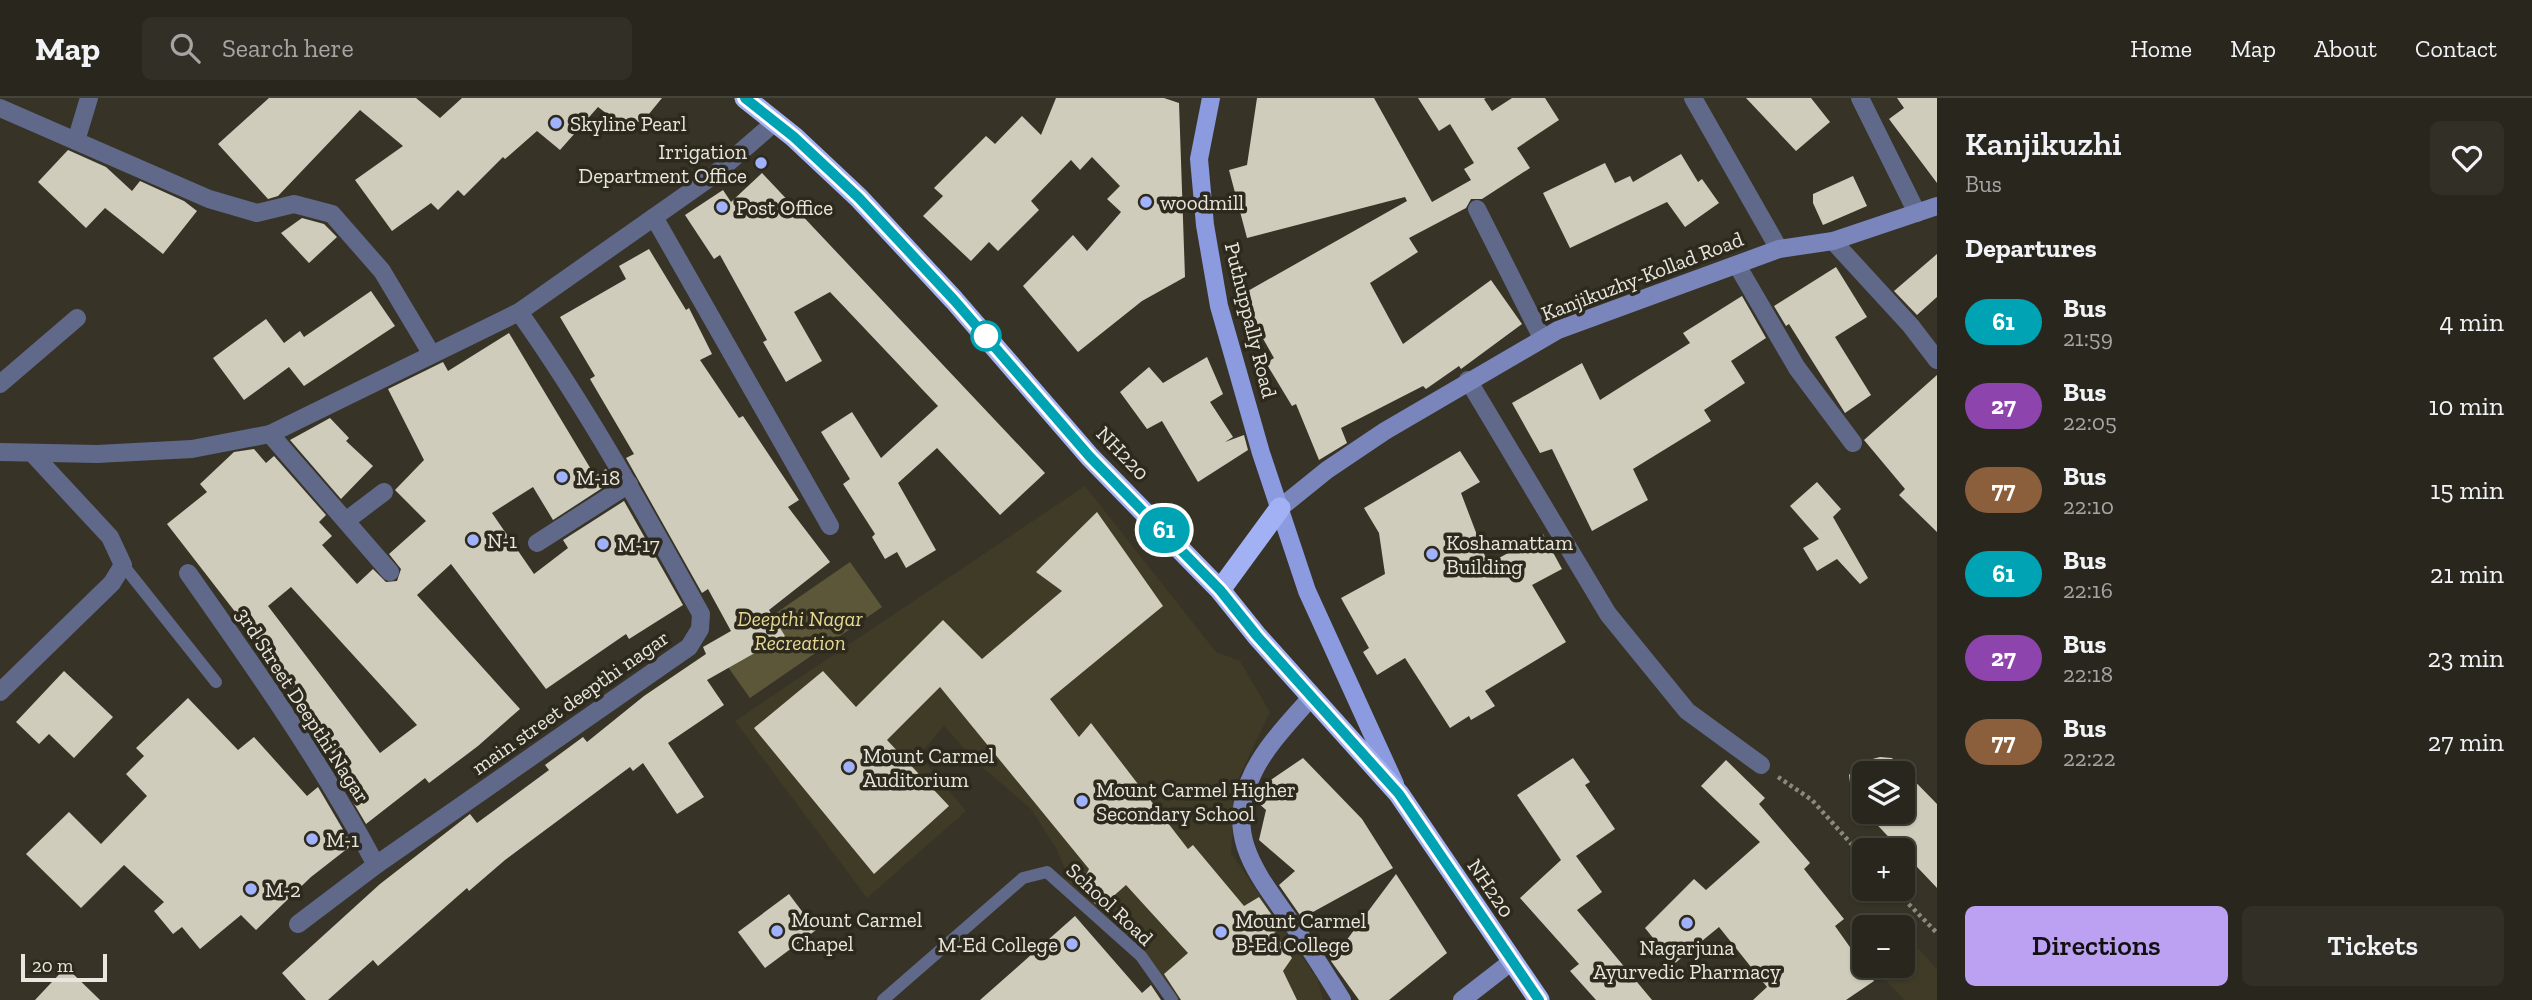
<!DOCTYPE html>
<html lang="en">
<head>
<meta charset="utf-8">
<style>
  :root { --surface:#29271d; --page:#312f26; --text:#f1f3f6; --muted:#a5a5a4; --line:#45443b; --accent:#bca0f2 }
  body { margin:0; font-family:"Zilla Slab",serif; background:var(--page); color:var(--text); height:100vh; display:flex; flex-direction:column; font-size:26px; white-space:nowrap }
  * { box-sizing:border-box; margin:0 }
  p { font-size:23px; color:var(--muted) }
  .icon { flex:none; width:38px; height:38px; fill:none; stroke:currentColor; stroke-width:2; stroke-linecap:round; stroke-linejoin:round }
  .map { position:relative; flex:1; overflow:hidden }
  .side { display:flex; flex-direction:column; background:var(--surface); width:595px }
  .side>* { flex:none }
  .badge { padding:0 14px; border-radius:23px; font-size:24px; line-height:46px }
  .tools { position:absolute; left:1852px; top:663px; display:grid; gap:14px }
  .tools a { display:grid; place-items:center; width:63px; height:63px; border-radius:10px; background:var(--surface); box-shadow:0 2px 5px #0004,0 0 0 2px var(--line); font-size:35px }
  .scale { position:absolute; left:21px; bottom:18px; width:86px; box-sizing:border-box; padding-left:7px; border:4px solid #e8e6de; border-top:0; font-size:19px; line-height:24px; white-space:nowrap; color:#e8e6de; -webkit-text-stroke:5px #2d2a1d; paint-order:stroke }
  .map>.badge { position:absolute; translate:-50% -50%; box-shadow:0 0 0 4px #fff }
  h2 { padding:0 28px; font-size:26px; line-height:63px }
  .round { display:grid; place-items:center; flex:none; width:74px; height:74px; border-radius:10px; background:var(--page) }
  .overview { display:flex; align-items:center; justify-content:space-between; height:119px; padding:0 28px }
  h1 { font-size:33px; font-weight:600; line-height:52px }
  .cta { display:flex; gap:14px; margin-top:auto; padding:14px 28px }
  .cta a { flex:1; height:80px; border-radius:10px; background:var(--accent); color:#111; font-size:28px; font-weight:600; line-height:80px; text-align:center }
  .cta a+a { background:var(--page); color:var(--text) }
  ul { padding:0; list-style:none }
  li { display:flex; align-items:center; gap:21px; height:84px; padding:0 28px }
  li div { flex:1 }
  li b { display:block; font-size:26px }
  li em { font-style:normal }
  li .badge { min-width:77px; font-weight:700; text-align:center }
  header { display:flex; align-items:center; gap:42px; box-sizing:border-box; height:98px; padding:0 35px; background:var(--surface); border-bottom:2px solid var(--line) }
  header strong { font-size:33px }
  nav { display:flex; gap:38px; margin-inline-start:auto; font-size:24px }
  .search { width:490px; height:63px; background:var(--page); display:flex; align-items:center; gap:18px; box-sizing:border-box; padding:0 24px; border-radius:10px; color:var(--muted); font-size:26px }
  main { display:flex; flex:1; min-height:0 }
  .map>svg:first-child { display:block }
  .built { fill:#3f3b27 }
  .green { fill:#5d573a }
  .building { fill:#cfccbb; fill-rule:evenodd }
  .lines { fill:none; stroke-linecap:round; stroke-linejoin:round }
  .path { stroke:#8c8a7f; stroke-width:4.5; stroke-dasharray:3.5 3.5; stroke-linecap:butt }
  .lane { stroke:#60698a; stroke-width:12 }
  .street { stroke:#60698a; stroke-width:18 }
  .secondary { stroke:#7985bb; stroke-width:18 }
  .primary { stroke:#8c9be0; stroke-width:18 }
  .highway { stroke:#a2b1f3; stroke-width:21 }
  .line-casing { stroke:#fff; stroke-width:16 }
  .line { stroke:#00a3b4; stroke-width:10 }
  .poi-dot { fill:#a1b2fd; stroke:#2d2a1d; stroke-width:2.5 }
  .stop-dot { fill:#fff; stroke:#00a3b4; stroke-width:3.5 }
  .labels { text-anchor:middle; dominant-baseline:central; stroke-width:7; stroke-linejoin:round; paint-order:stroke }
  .poi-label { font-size:21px; fill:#e8e6de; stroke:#2d2a1d; text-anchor:start }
  .street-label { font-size:21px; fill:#e8e6de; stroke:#2d2a1d }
  .park-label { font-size:21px; font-style:italic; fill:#e7d993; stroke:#2d2a1d }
</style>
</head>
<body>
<header>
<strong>Map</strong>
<div class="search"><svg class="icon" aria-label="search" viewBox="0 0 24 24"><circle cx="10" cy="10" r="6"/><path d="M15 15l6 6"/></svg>Search here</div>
<nav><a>Home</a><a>Map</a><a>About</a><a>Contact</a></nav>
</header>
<main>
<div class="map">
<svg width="1937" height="902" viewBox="0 0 1937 902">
  <rect width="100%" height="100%" fill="#373427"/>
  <!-- built -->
  <g class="built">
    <polygon points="1085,388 1216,554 1240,563 1270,614 1236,685 1231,755 1318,882 1323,902 1175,902 1066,788 1065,771 1056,750 1031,711 974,662 944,628 919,657 966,713 867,800 735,623"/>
    <polygon points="1902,833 1937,871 1937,902 1904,902 1873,868 1902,868"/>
  </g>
  <!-- green -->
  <polygon class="green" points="850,464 882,509 750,600 718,555"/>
  <!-- building -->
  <g class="building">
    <polygon points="269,0 416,0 440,20 462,0 662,0 644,22 623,28 598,9 560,52 537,33 505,61 503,59 464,98 458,92 438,112 431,105 392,133 355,82 403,48 360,12 278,98 268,101 218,46"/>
    <polygon points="1056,0 1164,0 1179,5 1185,179 1142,203 1078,254 1023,188 1073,137 1087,153 1121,114 1107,101 1120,88 1092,59 1080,72 1071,62 1031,103 1039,112 998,153 989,144 971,163 923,118 943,98 934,90 986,38 995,46 1022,18 1041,37"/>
    <polygon points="1257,0 1374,0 1432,104 1471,82 1464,71 1474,65 1450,26 1439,33 1418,0 1486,0 1484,1 1492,13 1512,0 1545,0 1559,22 1517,50 1530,70 1482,101 1471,101 1466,110 1409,140 1418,154 1370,185 1403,246 1491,182 1522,226 1461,271 1459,268 1426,291 1423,288 1341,330 1347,345 1319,362 1296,306 1292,308 1266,265 1274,260 1239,198 1407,103 1405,99 1247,140 1229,72 1247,67"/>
    <polygon points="1746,0 1811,0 1830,24 1796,53"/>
    <polygon points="1897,0 1937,0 1937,85 1889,21 1904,10"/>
    <polygon points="68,52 106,69 132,93 140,83 184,103 197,113 163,156 105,110 86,130 38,84"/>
    <polygon points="1681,56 1698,84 1702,81 1719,105 1685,129 1667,104 1570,150 1543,95 1605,65 1615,85 1630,78 1633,84"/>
    <polygon points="762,75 1045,375 1000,417 937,350 898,385 936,452 906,470 897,454 885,461 872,439 875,436 843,386 850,381 821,334 852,314 881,360 938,308 830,194 794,214 822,263 786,284 763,244 767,242 720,157 714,161 685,117 723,92 731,104"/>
    <polygon points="1853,78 1867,108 1823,127 1813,105 1813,96"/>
    <polygon points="302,120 324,126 337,139 309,165 281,135"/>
    <polygon points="649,151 686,212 689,210 712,256 700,262 739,320 743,318 799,402 788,409 830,464 769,512 785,538 707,582 724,607 668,645 704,699 677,716 643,665 633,673 630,669 505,762 469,793 467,790 378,868 373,862 328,902 306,902 282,875 380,786 470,716 477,725 549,672 545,667 583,639 587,644 644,598 706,556 703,549 731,533 708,491 702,495 626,360 634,356 590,281 595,278 560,219 626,181 619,168"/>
    <polygon points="1937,156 1937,199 1917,217 1894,193"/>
    <polygon points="1836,169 1867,219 1835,239 1871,297 1845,315 1789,226 1786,228 1774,208"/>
    <polygon points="371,193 395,228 304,288 289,269 244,302 213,260 266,221 284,245 300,233 304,239"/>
    <polygon points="1742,198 1766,240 1731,263 1745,285 1704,312 1711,323 1633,371 1648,402 1592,433 1552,351 1540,355 1512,305 1582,265 1600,302 1690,245 1683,235"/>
    <path d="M509 235 595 378 606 371 613 383 553 422 533 389 492 415 534 476 568 450 563 442 624 403 683 507 629 541 626 536 546 591 451 466 417 497 520 611 478 648 429 685 425 680 366 726 336 675 343 670 308 623 315 617 167 426 207 394 200 386 234 354 254 351 266 365 274 358 326 417 319 424 332 438 322 447 357 486 373 471 386 484 397 483 401 471 389 456 426 423 395 392 424 362 388 291 443 264 448 273ZM291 489 417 627 380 655 268 508Z"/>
    <polygon points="1207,259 1223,296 1210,304 1233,339 1225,344 1244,337 1248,352 1198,384 1162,323 1147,331 1120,294 1149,269 1163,285"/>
    <polygon points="1937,277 1937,434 1899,397 1905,391 1864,342"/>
    <polygon points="330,320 349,340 346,343 373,368 341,401 290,342"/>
    <polygon points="1460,353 1480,384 1461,395 1488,466 1543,436 1562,471 1532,487 1566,544 1485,593 1495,608 1471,622 1469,618 1450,630 1405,560 1377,577 1363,554 1369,550 1341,500 1385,476 1379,435 1364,410"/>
    <polygon points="1817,384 1841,411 1833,419 1868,480 1860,486 1837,461 1817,473 1803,450 1819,441 1790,408"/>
    <polygon points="1097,414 1163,508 1050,601 1079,639 1091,625 1188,751 1193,747 1244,808 1259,799 1281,830 1274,835 1292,860 1283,873 1297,902 1181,902 1164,876 1188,855 1126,787 1100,810 1079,791 1089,771 940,589 887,642 949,708 874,776 754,630 823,573 856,609 943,522 982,561 1062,493 1036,474"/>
    <polygon points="64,573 113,619 74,660 49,636 39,646 16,624"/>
    <polygon points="188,600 238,652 254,639 307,698 318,689 352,747 311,779 256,832 241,817 200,851 182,829 173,836 154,813 164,804 124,767 81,810 26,756 69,714 101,746 147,698 126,676 144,658 136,650"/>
    <polygon points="1880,659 1892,660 1937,706 1937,790 1865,714 1902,714 1902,676 1864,676 1864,713 1852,700 1849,677 1854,670 1861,664"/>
    <polygon points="1303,660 1362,721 1393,770 1302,820 1279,787 1295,773 1259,742 1266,712 1255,702 1259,690"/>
    <polygon points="1573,660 1590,684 1585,687 1615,731 1576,758 1602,794 1577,812 1652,902 1596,902 1570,873 1579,866 1520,800 1561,762 1517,697"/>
    <polygon points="1726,662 1765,700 1759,706 1810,765 1804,771 1844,821 1835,828 1874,883 1846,902 1753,902 1767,889 1719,829 1674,866 1645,830 1694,781 1706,792 1760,744 1701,688"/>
    <polygon points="1396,776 1447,855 1389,902 1359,902 1331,863"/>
    <polygon points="789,796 816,832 765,870 738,834"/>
    <polygon points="1075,818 1142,895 1151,887 1161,902 980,902"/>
    <polygon points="66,869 100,902 35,902"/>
  </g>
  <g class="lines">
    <!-- path -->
    <g class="path">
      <polyline points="1778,679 1812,702 1864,760"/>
      <polyline points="1894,791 1937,835"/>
    </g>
    <!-- lane -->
    <g class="lane">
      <polyline points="123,467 216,584"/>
      <polyline points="883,902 1023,780 1047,774 1141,858 1172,902"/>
    </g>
    <!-- street -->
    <g class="street">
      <polyline points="1693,0 1779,151"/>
      <polyline points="1860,0 1917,115"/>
      <polyline points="0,10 209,101 257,115 294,106 332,116 382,173 431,255"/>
      <polyline points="76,43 89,0"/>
      <polyline points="1477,111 1542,240"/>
      <polyline points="654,119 830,428"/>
      <polyline points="1833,143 1911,228 1937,262"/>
      <polyline points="1737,167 1797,270 1853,345"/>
      <polyline points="1468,282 1608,516 1687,613 1761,667"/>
      <polyline points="0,286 77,220"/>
      <polyline points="270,336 390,474"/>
      <polyline points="0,354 97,356 192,351 270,336 519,214 714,77 775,24"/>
      <polyline points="347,422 384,394"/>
      <polyline points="537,445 629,386"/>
      <path d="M188 475C255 570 321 664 376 767"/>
      <polyline points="0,594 112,485 123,467 110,439 33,356"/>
      <path d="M298 826 376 767 689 549 700 531 701 516C644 413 587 310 519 214"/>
    </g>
    <!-- secondary -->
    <g class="secondary">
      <polyline points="1280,410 1327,372 1385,333 1558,232 1779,151 1833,143 1937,108"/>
      <path d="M1312 598C1291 623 1267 646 1253 675 1221 739 1260 779 1295 830 1312 853 1327 878 1342 902"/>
      <polyline points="1462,902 1511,864"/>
    </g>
    <!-- primary -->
    <polyline class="primary" points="1211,0 1199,61 1205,127 1219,208 1261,355 1307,493 1395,686"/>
    <!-- highway -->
    <g class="highway">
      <polyline points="745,0 794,39 859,100 954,202 1090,359 1220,492 1257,538 1399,696 1539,902"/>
      <polyline points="1220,492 1280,410"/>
    </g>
  </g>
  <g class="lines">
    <defs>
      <polyline id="line" points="745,0 794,39 859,100 954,202 1090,359 1220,492 1257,538 1399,696 1539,902"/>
    </defs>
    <!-- line casing -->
    <use href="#line" class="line-casing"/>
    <!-- line -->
    <use href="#line" class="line"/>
  </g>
  <!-- markers -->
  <g class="poi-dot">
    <circle cx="556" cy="25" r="7"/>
    <circle cx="761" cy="65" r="7"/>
    <circle cx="1146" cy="104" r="7"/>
    <circle cx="722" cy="109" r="7"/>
    <circle cx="562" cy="379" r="7"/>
    <circle cx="473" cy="442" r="7"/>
    <circle cx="603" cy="446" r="7"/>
    <circle cx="1432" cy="456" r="7"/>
    <circle cx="849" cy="669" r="7"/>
    <circle cx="1082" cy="703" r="7"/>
    <circle cx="312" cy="741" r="7"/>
    <circle cx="251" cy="791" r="7"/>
    <circle cx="1687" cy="825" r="7"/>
    <circle cx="777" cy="833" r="7"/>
    <circle cx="1221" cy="834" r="7"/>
    <circle cx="1072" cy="846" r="7"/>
  </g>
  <circle class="stop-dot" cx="986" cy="238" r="14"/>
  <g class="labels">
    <!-- poi labels -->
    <g class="poi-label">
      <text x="570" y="25">Skyline Pearl</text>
      <text x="747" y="53" text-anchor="end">Irrigation<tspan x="747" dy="24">Department Office</tspan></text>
      <text x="1160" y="104">woodmill</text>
      <text x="736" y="109">Post Office</text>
      <text x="576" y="379">M-18</text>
      <text x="487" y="442">N-1</text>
      <text x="1446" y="444">Koshamattam<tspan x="1446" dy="24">Building</tspan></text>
      <text x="617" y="446">M-17</text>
      <text x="863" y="657">Mount Carmel<tspan x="863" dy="24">Auditorium</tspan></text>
      <text x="1096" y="691">Mount Carmel Higher<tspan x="1096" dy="24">Secondary School</tspan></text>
      <text x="326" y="741">M-1</text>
      <text x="265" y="791">M-2</text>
      <text x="791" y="821">Mount Carmel<tspan x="791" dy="24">Chapel</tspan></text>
      <text x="1235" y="822">Mount Carmel<tspan x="1235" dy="24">B-Ed College</tspan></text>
      <text x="1058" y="846" text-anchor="end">M-Ed College</text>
      <text x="1687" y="849" text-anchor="middle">Nagarjuna<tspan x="1687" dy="24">Ayurvedic Pharmacy</tspan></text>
    </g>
    <!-- street labels -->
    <g class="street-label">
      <text transform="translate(1642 178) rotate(-21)">Kanjikuzhy-Kollad Road</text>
      <text transform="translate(1251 222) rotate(76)">Puthuppally Road</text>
      <text transform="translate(1123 355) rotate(46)">NH220</text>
      <text transform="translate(570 604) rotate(-35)">main street deepthi nagar</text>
      <text transform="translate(303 607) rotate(57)">3rd Street Deepthi Nagar</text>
      <text transform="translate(1491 790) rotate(56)">NH220</text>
      <text transform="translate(1110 806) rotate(43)">School Road</text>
    </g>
    <!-- park labels -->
    <g class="park-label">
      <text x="800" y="520">Deepthi Nagar<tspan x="800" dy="24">Recreation</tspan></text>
    </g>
  </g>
</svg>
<div class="tools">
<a><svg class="icon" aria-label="layers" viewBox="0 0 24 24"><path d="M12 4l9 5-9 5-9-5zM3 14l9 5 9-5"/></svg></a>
<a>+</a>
<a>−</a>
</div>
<div class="scale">20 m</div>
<b class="badge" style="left:1164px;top:432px;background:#00a3b4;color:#fff">61</b>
</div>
<section class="side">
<div class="overview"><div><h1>Kanjikuzhi</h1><p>Bus</p></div><a class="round"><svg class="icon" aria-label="heart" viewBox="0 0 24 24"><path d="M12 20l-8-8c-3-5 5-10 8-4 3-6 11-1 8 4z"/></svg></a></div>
<h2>Departures</h2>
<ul>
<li><span class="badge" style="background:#00a3b4;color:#fff">61</span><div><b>Bus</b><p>21:59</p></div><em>4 min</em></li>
<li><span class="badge" style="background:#8e44ad;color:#fff">27</span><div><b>Bus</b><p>22:05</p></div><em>10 min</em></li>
<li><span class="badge" style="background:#8b5e3c;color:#fff">77</span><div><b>Bus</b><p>22:10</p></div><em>15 min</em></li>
<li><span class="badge" style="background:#00a3b4;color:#fff">61</span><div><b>Bus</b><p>22:16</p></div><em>21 min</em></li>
<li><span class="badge" style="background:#8e44ad;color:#fff">27</span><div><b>Bus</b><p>22:18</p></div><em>23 min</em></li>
<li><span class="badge" style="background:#8b5e3c;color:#fff">77</span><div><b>Bus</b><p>22:22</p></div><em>27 min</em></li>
</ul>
<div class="cta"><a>Directions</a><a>Tickets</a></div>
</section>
</main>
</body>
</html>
